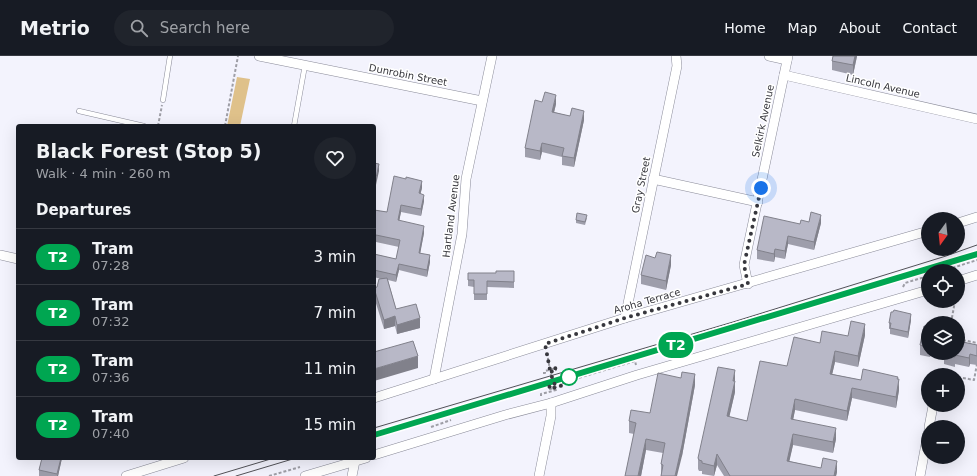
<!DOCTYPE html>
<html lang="en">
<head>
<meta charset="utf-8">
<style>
  :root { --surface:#171b24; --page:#20242c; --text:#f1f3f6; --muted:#9ea1a6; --line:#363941 }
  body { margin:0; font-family:"DejaVu Sans",sans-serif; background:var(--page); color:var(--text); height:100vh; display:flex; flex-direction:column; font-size:15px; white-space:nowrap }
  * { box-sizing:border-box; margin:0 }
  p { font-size:13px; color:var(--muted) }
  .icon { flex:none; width:22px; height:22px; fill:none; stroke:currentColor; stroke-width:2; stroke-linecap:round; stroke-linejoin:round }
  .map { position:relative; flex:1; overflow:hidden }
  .panel { position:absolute; left:16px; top:68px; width:360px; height:336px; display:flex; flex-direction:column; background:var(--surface); border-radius:4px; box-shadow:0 4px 16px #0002 }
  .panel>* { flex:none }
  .badge { padding:0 8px; border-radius:13px; font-size:14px; line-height:26px }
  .needle { width:26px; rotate:195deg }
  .buttons { position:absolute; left:921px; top:156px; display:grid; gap:8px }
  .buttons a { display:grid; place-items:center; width:44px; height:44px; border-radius:50%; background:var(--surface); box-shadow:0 4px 16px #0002; font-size:20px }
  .you { position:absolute; width:20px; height:20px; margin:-10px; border:3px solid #fff; border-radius:50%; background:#1a73e8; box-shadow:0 0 0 6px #1a73e833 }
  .map>.badge { position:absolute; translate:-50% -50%; box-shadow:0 0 0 2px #fff }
  h2 { padding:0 20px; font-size:15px; line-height:36px }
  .round { display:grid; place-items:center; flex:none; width:42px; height:42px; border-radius:21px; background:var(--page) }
  .summary { display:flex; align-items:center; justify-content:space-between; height:68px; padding:0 20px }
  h1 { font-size:19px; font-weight:700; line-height:30px }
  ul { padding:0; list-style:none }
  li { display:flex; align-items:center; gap:12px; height:56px; padding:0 20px; border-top:1px solid var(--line) }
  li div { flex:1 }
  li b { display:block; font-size:15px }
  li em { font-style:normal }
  li .badge { min-width:44px; font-weight:700; text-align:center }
  header { display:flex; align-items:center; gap:24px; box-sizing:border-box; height:56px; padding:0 20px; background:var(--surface); border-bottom:1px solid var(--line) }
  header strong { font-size:19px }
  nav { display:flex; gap:22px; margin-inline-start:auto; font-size:14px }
  .search { width:280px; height:36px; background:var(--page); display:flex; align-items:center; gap:10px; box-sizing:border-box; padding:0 14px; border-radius:22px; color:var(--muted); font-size:15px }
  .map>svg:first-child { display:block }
  .green { fill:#dfc18a }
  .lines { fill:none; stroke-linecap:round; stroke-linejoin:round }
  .lane-casing { stroke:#8a8b99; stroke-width:5.5 }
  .street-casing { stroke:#8a8b99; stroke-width:10 }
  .path { stroke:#9e9ea6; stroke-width:2; stroke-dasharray:3 2; stroke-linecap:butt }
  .lane { stroke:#fff; stroke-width:4.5 }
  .street { stroke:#fff; stroke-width:9 }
  .tram { stroke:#525258; stroke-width:1 }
  .wall { fill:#9e9eab }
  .shaded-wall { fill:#81818b }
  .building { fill:#b8b8c7; stroke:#81818b }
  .line-casing { stroke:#fff; stroke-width:9 }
  .line { stroke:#00a651; stroke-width:6 }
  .walk { stroke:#37373d; stroke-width:4; stroke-dasharray:0 7.2 }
  .stop-dot { fill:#fff; stroke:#00a651; stroke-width:2 }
  .labels { text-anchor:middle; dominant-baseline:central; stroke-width:3; stroke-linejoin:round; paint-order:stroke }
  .street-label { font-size:10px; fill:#37373d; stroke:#fff }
</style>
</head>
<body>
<header>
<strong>Metrio</strong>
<div class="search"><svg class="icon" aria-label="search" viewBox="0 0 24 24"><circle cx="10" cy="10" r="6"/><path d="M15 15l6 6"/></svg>Search here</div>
<nav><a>Home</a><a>Map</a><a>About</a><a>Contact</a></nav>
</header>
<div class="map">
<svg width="977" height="420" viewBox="0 0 977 420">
  <rect width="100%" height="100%" fill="#f3f3fd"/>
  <!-- green -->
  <polygon class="green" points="237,21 250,23 240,70 227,70"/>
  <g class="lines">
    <defs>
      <g id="lane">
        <polyline points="163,44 170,0"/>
        <polyline points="79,55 144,70"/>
        <polyline points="294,70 305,9"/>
      </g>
      <g id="street">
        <polyline points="259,0 482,45"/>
        <polyline points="769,0 787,4"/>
        <polyline points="784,19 977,63"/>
        <polyline points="653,123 758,146"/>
        <polyline points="958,167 977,161"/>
        <polyline points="0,199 18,203"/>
        <polyline points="958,225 977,219"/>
        <polyline points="748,228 744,209 788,0"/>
        <polyline points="625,262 677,10 676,0"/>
        <polyline points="434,323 462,178 466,123 492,0"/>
        <polyline points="374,342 625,262 928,175"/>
        <polyline points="929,371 933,350"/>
        <polyline points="374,399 505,359 551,347 637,319 928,234"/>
        <polyline points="126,420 184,402"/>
        <polyline points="305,420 366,402"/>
        <polyline points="352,420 355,405"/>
        <polyline points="539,420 551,360 551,347"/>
        <polyline points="920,420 928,377"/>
      </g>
    </defs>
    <!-- lane casing -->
    <use href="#lane" class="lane-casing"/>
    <!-- street casing -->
    <use href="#street" class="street-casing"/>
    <!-- path -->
    <g class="path">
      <polyline points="158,70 162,49"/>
      <polyline points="225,70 238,0"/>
      <polyline points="943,215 977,204"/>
      <polyline points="903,231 905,227 928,220"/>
      <polyline points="951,267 955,245"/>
      <polyline points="958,283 977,287"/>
      <polyline points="547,297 550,314"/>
      <polyline points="556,312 556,314 550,316 555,329 549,331 550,333 561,330 560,327 565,326 635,305 636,309"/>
      <polyline points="543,317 545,317 545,315 556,312"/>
      <polyline points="936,319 936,317 946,319"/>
      <polyline points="958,321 974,324 977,308"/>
      <polyline points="541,340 541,338 556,334 555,332"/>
      <polyline points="431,371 451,364"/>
      <polyline points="269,420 300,411"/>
    </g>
    <!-- lane -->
    <use href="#lane" class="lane"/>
    <!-- street -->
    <use href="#street" class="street"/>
    <!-- tram -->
    <g class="tram">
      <polyline points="726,274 977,198"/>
      <polyline points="374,372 733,266 946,200 977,189"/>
      <polyline points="374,379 673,290"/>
      <polyline points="214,420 274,402"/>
      <polyline points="236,420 296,402"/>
    </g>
  </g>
  <!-- wall -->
  <g class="wall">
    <polygon points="833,0 857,0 853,19 832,14 832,5"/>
    <polygon points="542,46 556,48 554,56 584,64 574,111 562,109 562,101 542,96 540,104 525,101 525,92"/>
    <polygon points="422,132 420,138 424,145 421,160 401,156 399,165 424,177 420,197 430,206 427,221 399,214 396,226 388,224 396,253 420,272 397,278 395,270 384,273 374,241 374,232 377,231 381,223 374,221 374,198 396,203 399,191 376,186 374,193 374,154 387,156"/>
    <polygon points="587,162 585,169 576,167 576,164"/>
    <polygon points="809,166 821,167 814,194 788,188 785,203 775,201 774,206 757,203 757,194 800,168"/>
    <polygon points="671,209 666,234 641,228 641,219"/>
    <polygon points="514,215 514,232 487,231 487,244 474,244 474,231 468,230 468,217 496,217"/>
    <polygon points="911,264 908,282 890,278 890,273 889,273 889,267"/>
    <polygon points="928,271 928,297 958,297 958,285 977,289 977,309 970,308 969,311 955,308 955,311 944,308 944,301 931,299 930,301 920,299 920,289"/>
    <polygon points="865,279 858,311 835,306 832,318 861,324 898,323 899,334 896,352 852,342 847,365 795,354 793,364 836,383 833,397 793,389 789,405 837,416 836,420 724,420 717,409 714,420 702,418 702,415 699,415 698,413 698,402 735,325 735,336 729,361 747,365 787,310 820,287 848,280"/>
    <polygon points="695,329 682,400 661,420 661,408 663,397 646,394 641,420 625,420 634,378 629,377 629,365 650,357"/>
    <polygon points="42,402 62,402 58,420 39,420 39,414"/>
  </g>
  <!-- shaded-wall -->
  <g class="shaded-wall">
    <polygon points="855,0 857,0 853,19 853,9"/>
    <polygon points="556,39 556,48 552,65 552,56"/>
    <polygon points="584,55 584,64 574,111 574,102"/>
    <polygon points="542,87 542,96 540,104 540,95"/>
    <polygon points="379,108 379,115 374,138 374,131"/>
    <polygon points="422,125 422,132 419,144 419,137"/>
    <polygon points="424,139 424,145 421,160 421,153"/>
    <polygon points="401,149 401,156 398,171 398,164"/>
    <polygon points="821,159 821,167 814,194 814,186"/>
    <polygon points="424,170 424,177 419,204 419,197"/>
    <polygon points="376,179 376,186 374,193 374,187"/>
    <polygon points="788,180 788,188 785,203 785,195"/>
    <polygon points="775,193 775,201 774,206 774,198"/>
    <polygon points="430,199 430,206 427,221 427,214"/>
    <polygon points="671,199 671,209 666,234 666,225"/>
    <polygon points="399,208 399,214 396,226 396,219"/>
    <polygon points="911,258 911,264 908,282 908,276"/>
    <polygon points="395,260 395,270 384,273 384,264"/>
    <polygon points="420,262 420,272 397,278 397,269"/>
    <polygon points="865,268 865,279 858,311 858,300"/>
    <polygon points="835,295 835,306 830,328 830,318"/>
    <polygon points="970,298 970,308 969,311 969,302"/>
    <polygon points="418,300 418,312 374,325 374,313"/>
    <polygon points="735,314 735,336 727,371 727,360"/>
    <polygon points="695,318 695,329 682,400 677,420 675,420"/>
    <polygon points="898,321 898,331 899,323 899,334 896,352 896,341"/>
    <polygon points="852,332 852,342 847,365 847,355"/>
    <polygon points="795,343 795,354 791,374 791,363"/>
    <polygon points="836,372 836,383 833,397 833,386"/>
    <polygon points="793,378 793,389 787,416 787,405"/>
    <polygon points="646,383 646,394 641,420 638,420"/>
    <polygon points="717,398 717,409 714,420 714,410"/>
    <polygon points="61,402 62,402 58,420 57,420"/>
    <polygon points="837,405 837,416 836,420 834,420"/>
  </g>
  <!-- building -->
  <g class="building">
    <polygon points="833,0 855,0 853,9 832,5"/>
    <polygon points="545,36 556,39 552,56 570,60 572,52 584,55 574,102 562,100 564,92 542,87 540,95 525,92 535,44 542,46"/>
    <polygon points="374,107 379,108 374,131"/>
    <polygon points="394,120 406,123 406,121 422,125 419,137 424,139 421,153 401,149 398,164 424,170 419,197 430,199 427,214 399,208 396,219 374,214 374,198 396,203 400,184 376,179 374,187 374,154 387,156"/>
    <polygon points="811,156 821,159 814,186 788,180 785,195 775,193 774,198 757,194 764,160 800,168 801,164 809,166"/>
    <polygon points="577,157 587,159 585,166 576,164"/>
    <polygon points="657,196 671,199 666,225 641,219 646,199 655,202"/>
    <polygon points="496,215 514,215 514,226 487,225 487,238 474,238 474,224 468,224 468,217 496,217"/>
    <polygon points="387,222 396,253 416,248 420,262 397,269 395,260 384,264 374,232 377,231 379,223"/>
    <polygon points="894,254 911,258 908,276 890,272 891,267 889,267 891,256 893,256"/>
    <polygon points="851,265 865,268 858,300 835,295 830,318 861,324 863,313 898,321 897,323 899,323 896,341 852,332 847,355 795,343 791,363 836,372 833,386 793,378 787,405 821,412 823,402 837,405 834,420 730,420 717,398 714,410 702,407 702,405 699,404 698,402 718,311 735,314 733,325 735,325 727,360 747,365 760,305 787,310 794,281 820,287 822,275 848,280"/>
    <polygon points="924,270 928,271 928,291 920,289"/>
    <polygon points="413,285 418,300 374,313 374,296"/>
    <polygon points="958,285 977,289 977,300 970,298 969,302 955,299 955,301 944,299 945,297 958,297"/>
    <polygon points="682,316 695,318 682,389 675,420 661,420 663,409 661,408 665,387 646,383 638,420 625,420 636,367 629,365 631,354 650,357 658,317 681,322"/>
    <polygon points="42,402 61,402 57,418 39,414"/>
  </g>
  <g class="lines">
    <defs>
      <polyline id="line" points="374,379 977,198"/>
    </defs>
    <!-- line casing -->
    <use href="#line" class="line-casing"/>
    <!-- line -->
    <use href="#line" class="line"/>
    <!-- walk -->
    <polyline class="walk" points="569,321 565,326 560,327 561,330 550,333 549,331 555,329 550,316 556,314 556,312 550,314 545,288 625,262 748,228 744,209 761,132"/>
  </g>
  <!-- markers -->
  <circle class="stop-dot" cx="569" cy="321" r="8"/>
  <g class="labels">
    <!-- street labels -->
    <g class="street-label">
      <text transform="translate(408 19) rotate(11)">Dunrobin Street</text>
      <text transform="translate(883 30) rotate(13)">Lincoln Avenue</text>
      <text transform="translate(763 65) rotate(-78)">Selkirk Avenue</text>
      <text transform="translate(641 129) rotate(-78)">Gray Street</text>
      <text transform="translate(451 160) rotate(-83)">Hartland Avenue</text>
      <text transform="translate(647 245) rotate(-16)">Aroha Terrace</text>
    </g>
  </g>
</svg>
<div class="buttons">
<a><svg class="needle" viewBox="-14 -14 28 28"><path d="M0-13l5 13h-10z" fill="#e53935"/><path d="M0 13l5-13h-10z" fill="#9ea1a6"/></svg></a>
<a><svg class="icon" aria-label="locate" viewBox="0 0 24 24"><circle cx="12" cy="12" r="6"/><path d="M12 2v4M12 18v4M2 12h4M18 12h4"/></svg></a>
<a><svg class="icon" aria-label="layers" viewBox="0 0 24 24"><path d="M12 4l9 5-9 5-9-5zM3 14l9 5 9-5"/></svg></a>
<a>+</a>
<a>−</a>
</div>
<div class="you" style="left:761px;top:132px"></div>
<b class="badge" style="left:676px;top:289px;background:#00a651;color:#fff">T2</b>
<section class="panel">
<div class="summary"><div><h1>Black Forest (Stop 5)</h1><p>Walk · 4 min · 260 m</p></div><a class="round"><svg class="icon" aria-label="heart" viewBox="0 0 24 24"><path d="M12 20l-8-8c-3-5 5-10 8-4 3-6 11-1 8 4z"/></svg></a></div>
<h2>Departures</h2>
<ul>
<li><span class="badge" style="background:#00a651;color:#fff">T2</span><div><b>Tram</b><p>07:28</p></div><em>3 min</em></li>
<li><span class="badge" style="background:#00a651;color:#fff">T2</span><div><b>Tram</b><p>07:32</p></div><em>7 min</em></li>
<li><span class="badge" style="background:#00a651;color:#fff">T2</span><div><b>Tram</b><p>07:36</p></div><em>11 min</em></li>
<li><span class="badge" style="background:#00a651;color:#fff">T2</span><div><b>Tram</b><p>07:40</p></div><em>15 min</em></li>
</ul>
</section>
</div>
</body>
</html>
